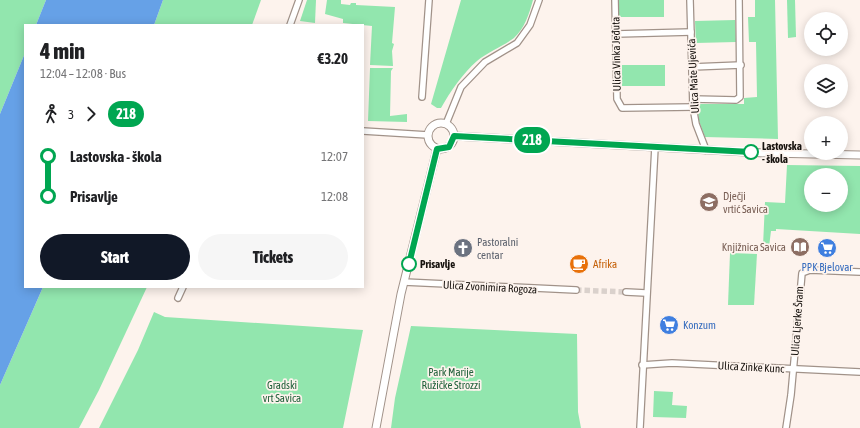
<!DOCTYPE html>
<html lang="en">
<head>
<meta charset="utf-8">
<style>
  :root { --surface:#fff; --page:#f6f6f6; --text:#202124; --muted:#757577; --accent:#111827 }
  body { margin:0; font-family:"Asap Condensed",sans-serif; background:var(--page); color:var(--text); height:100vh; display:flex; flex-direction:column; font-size:15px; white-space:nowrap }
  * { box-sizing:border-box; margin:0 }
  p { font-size:13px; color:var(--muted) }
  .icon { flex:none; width:22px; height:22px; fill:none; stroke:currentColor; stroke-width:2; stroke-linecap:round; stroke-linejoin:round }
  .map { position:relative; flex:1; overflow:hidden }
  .drawer { position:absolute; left:24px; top:24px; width:340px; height:264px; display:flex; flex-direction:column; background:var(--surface); border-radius:0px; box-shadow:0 2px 10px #0003 }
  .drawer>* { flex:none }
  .badge { padding:0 8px; border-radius:13px; font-size:14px; line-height:26px }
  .tools { position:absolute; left:804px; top:12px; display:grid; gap:8px }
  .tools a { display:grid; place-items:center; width:44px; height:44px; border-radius:50%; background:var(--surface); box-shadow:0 2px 10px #0003; font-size:20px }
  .map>.badge { position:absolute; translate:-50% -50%; box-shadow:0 0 0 2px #fff }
  .legs { display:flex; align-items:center; gap:6px; height:44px; padding:0 16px; font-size:13px }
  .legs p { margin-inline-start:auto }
  .headline { display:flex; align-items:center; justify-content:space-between; height:68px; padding:0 16px }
  h1 { font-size:22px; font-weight:800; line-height:30px }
  .button { display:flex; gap:8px; margin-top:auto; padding:8px 16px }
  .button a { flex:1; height:46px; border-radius:24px; background:var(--accent); color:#fff; font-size:16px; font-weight:800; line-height:46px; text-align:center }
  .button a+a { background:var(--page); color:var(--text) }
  ul { padding:0 16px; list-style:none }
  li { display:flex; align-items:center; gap:14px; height:40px; font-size:15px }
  li i { display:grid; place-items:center; width:6px; height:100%; margin:0 5px; background:currentColor }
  li i::after { content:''; width:10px; height:10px; margin:-5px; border:3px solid; border-radius:50%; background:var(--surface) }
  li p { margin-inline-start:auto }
  li:first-child i { background:linear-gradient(#0000 50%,currentColor 0) }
  li:last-child i { background:linear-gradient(currentColor 50%,#0000 0) }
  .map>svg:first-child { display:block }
  .green { fill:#92e6ae; fill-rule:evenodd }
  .water { fill:#66a1e7 }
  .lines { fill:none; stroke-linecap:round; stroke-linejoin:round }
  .minor-tunnel { stroke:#dad1cc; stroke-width:5.5; stroke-dasharray:5.5 3; stroke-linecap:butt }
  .minor-casing { stroke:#a19289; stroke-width:8 }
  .tertiary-casing { stroke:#a19289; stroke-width:9 }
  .minor { stroke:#fff; stroke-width:5.5 }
  .tertiary { stroke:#fff; stroke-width:7 }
  .line-1-casing { stroke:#fff; stroke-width:9 }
  .line-1 { stroke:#00a651; stroke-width:6 }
  .stop-1-dot { fill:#fff; stroke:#00a651; stroke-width:2 }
  .labels { text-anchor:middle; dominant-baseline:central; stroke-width:3.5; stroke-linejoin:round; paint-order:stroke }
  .street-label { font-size:11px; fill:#17120e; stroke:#fdf3ed }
  .stop-label { font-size:11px; font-weight:bold; fill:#17120e; stroke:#fdf3ed; text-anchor:start }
  .education-label { font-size:11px; fill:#785e54; stroke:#fdf3ed; text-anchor:start }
  .worship-label { font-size:11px; fill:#5b616d; stroke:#fdf3ed; text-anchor:start }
  .food-label { font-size:11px; fill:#c56008; stroke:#fdf3ed; text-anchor:start }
  .shop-label { font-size:11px; fill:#366cbe; stroke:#fdf3ed }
  .park-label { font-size:11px; fill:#21613b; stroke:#fdf3ed }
</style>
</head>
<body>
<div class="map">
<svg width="860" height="428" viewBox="0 0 860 428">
  <rect width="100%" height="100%" fill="#fdf3ed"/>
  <!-- green -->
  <g class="green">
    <polygon points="0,0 46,0 36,25 25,25 25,53 0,114"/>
    <polygon points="163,0 261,0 252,25 154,25"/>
    <polygon points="307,0 316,0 315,23 300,21"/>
    <polygon points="327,0 341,0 341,4 350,5 351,3 356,3 356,5 395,7 392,43 394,44 392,51 393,66 370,65 372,26 343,23 343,19 325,14"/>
    <path d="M461 0H533C529 14 525 28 514 38 502 47 488 52 477 61 463 73 450 92 441 108H437L431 104Z"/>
    <rect x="619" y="0" width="45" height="17"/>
    <polygon points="755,0 775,0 778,139 705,137 699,121 697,104 744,104 744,98 757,97 756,42 749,42 748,17 755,17"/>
    <polygon points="787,0 795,0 796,37 788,38"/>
    <polygon points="735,20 736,42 696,43 695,21"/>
    <rect x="622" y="65" width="43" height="21"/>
    <polygon points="370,68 393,68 391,71 390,116 407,114 407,122 368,121"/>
    <path d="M787 165 860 166V234L776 229V231H771L769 247 763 246 765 202 785 203ZM811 175H841V205H811Z"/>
    <polygon points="730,253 757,254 754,305 728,305"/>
    <polygon points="43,287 147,287 99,390 79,428 0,428 0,385"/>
    <polygon points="154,312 165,317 363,330 343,428 99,428 138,350"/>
    <polygon points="411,326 577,334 578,412 581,428 391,428 395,398"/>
    <polygon points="654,391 673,392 672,405 687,406 686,418 653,417"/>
  </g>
  <!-- water -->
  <g class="water">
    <polygon points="46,0 163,0 154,25 36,25"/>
    <polygon points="25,53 25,287 43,287 0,385 0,114"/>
  </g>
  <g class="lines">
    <!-- minor-tunnel -->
    <polyline class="minor-tunnel" points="576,290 626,292"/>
    <defs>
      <g id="minor">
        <polyline points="615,0 617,99 622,108 693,107"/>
        <polyline points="690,0 693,107 696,124 706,150"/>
        <polyline points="290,25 299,0"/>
        <polyline points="616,34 691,32"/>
        <polyline points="692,67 741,65"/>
        <polyline points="422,97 429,0"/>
        <polyline points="693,99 736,100 740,97 739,0"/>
        <polyline points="446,124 461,87 485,62 517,43 530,25 539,0"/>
        <polyline points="363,131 428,135"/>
        <polyline points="404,282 576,290"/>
        <polyline points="626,292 646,293"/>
        <polyline points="178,298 183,287"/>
        <polyline points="642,365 672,363 860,372"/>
        <polyline points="640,428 655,147"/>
        <polyline points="786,428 791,395 802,273 810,270 860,272"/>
      </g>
      <g id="tertiary">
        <circle cx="441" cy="136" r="13"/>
        <polyline points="454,136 766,153 860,155"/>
        <polyline points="376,428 401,294 437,149"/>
      </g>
    </defs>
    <!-- minor casing -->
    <use href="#minor" class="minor-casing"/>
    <!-- tertiary casing -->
    <use href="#tertiary" class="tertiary-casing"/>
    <!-- minor -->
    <use href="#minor" class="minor"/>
    <!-- tertiary -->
    <use href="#tertiary" class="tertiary"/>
  </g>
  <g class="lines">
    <defs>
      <polyline id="line-1" points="409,264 437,149 449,147 454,136 751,152"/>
    </defs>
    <!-- line-1 casing -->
    <use href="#line-1" class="line-1-casing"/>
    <!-- line-1 -->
    <use href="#line-1" class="line-1"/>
  </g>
  <!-- icons -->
  <defs>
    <symbol id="school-disc" viewBox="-11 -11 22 22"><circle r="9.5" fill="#8d6e63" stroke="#fdf3ed"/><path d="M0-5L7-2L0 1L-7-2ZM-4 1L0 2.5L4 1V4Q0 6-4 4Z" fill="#fff"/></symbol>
    <symbol id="library-disc" viewBox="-11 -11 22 22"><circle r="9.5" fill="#8d6e63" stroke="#fdf3ed"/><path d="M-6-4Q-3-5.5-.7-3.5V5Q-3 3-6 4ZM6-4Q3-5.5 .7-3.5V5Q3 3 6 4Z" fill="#fff"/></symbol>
    <symbol id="church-disc" viewBox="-11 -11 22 22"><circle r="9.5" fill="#6b7280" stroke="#fdf3ed"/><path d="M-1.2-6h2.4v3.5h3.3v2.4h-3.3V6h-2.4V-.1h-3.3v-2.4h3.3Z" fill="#fff"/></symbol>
    <symbol id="supermarket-disc" viewBox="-11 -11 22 22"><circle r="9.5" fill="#3f7fe0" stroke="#fdf3ed"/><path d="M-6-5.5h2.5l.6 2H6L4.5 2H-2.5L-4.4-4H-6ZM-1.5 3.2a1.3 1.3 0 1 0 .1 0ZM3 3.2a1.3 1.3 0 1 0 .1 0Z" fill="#fff"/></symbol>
    <symbol id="cafe-disc" viewBox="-11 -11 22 22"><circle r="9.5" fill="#e8710a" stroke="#fdf3ed"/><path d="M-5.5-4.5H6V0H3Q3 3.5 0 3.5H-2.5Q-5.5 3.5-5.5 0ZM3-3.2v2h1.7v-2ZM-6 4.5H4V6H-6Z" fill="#fff"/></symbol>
  </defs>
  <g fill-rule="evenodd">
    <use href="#school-disc" x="698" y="191" width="22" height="22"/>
    <use href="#library-disc" x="789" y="236" width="22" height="22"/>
    <use href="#church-disc" x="452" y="237" width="22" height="22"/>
    <use href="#supermarket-disc" x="816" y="237" width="22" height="22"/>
    <use href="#cafe-disc" x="568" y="253" width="22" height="22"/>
    <use href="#supermarket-disc" x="658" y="314" width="22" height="22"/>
  </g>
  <!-- markers -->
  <g class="stop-1-dot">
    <circle cx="751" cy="152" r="7"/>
    <circle cx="409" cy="264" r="7"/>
  </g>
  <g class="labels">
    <!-- street labels -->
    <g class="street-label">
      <text transform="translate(616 54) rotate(-91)">Ulica Vinka Jeđuta</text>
      <text transform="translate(693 76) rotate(-93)">Ulica Mate Ujevića</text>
      <text transform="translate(490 287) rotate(3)">Ulica Zvonimira Rogoza</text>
      <text transform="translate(797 321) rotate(-86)">Ulica Ljerke Šram</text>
      <text transform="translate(751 367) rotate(3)">Ulica Zinke Kunc</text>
    </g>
    <!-- stop labels -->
    <g class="stop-label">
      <text x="762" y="146">Lastovska<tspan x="762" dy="13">- škola</tspan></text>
      <text x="420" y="264">Prisavlje</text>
    </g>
    <!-- education labels -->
    <g class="education-label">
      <text x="723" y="196">Dječji<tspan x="723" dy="13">vrtić Savica</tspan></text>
      <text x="786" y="247" text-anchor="end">Knjižnica Savica</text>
    </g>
    <!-- worship labels -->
    <g class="worship-label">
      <text x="477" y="242">Pastoralni<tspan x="477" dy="13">centar</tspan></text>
    </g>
    <!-- food labels -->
    <g class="food-label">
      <text x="593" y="264">Afrika</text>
    </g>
    <!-- shop labels -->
    <g class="shop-label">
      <text x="827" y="267">PPK Bjelovar</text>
      <text x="683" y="325" text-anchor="start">Konzum</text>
    </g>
    <!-- park labels -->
    <g class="park-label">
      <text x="451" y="372">Park Marije<tspan x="451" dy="13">Ružičke Strozzi</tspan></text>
      <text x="282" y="385">Gradski<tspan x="282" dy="13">vrt Savica</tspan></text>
    </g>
  </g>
</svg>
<div class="tools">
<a><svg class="icon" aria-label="locate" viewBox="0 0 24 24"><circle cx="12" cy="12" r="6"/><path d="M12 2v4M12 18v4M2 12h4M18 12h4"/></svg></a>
<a><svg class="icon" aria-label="layers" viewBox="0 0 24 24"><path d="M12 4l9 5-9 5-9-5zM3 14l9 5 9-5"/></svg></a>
<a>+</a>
<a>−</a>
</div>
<b class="badge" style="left:532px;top:140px;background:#00a651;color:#fff">218</b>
<section class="drawer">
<div class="headline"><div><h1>4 min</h1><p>12:04 – 12:08 · Bus</p></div><b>€3.20</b></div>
<div class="legs"><svg class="icon" aria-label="walk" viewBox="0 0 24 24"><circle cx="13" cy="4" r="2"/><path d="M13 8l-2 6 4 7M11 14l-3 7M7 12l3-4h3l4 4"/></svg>3<svg class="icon" aria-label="forward" viewBox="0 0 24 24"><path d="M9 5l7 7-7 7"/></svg><b class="badge" style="background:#00a651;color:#fff">218</b></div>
<ul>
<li><i style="color:#00a651"></i><b>Lastovska - škola</b><p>12:07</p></li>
<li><i style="color:#00a651"></i><b>Prisavlje</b><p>12:08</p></li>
</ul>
<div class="button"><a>Start</a><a>Tickets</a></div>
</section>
</div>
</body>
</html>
